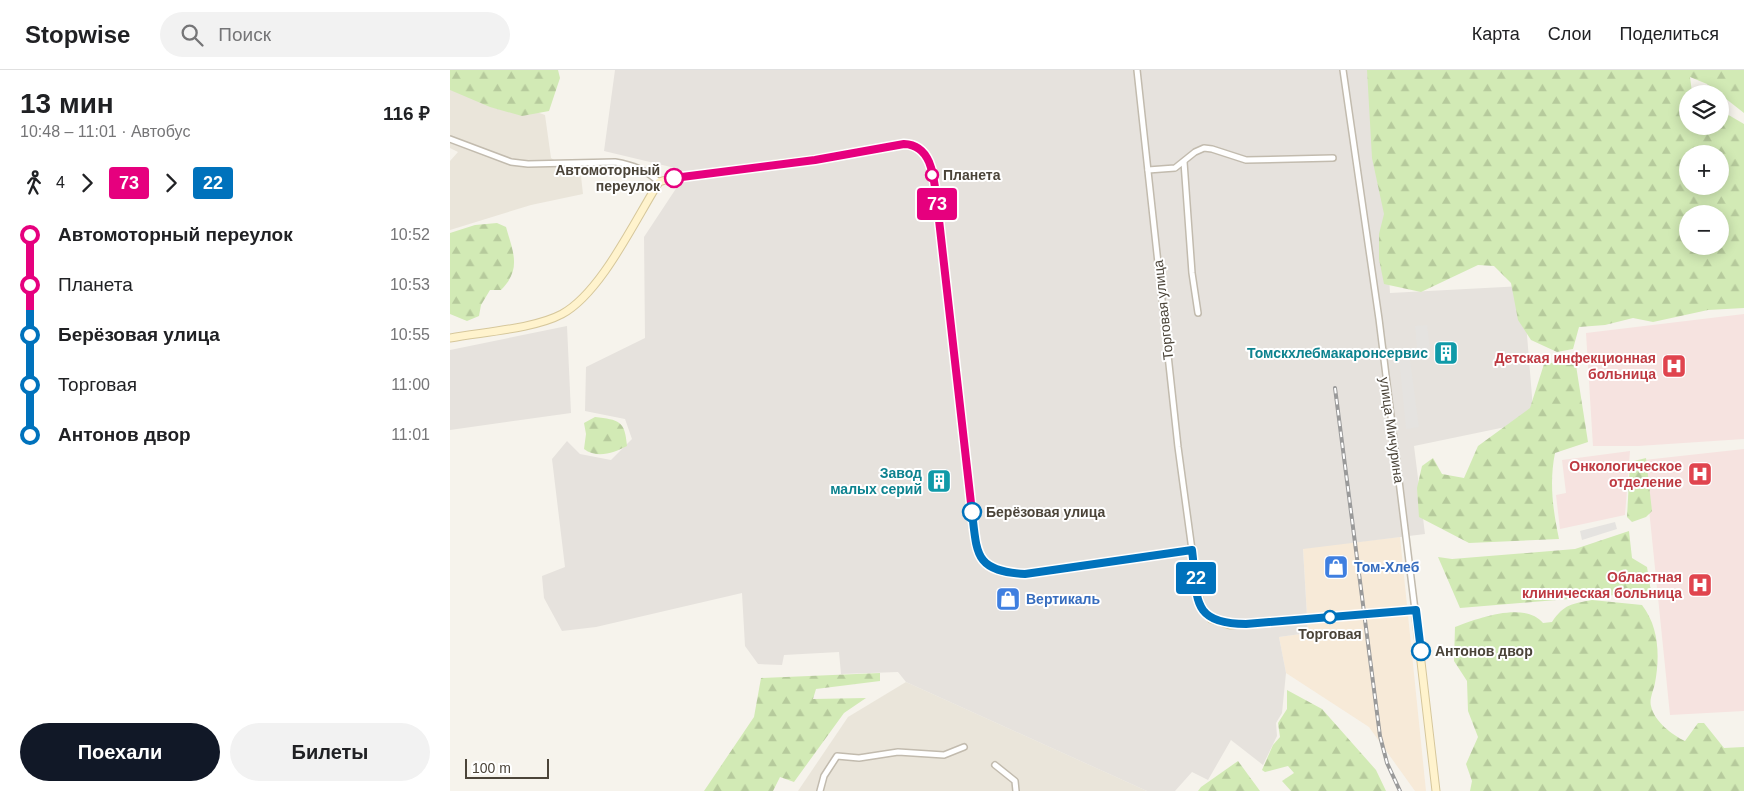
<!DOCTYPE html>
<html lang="ru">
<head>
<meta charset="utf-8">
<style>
  :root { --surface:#fff; --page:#f2f2f2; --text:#202124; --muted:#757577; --line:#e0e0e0; --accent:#111827 }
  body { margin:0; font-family:Arial,sans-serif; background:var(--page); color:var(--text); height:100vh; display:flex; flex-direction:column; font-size:19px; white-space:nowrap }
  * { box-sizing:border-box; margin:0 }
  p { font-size:16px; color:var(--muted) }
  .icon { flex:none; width:28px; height:28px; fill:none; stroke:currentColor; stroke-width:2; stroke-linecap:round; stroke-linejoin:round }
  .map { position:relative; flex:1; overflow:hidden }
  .panel { display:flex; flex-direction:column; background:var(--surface); width:450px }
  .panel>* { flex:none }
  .badge { padding:0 10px; border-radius:4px; font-size:18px; line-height:32px }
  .tools { position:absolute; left:1229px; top:15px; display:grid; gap:10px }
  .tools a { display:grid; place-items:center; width:50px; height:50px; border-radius:50%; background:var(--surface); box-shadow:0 2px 12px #0003; font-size:25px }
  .scale { position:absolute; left:15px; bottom:12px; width:84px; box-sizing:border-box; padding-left:5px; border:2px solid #4b4439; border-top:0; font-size:14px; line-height:18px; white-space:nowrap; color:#4b4439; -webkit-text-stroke:4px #fff; paint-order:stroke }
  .map>.badge { position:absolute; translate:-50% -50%; box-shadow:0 0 0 2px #fff }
  .legs { display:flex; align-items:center; gap:8px; height:55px; padding:0 20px; font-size:16px }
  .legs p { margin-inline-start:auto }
  .headline { display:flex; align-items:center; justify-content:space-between; height:85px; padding:0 20px }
  h1 { font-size:28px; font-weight:700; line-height:38px }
  .action { display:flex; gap:10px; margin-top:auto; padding:10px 20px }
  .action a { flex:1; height:58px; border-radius:30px; background:var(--accent); color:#fff; font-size:20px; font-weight:700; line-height:58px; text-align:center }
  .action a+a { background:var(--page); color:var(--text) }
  ul { padding:0 20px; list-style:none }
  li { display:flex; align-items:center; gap:18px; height:50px; font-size:19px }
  li i { display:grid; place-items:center; width:8px; height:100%; margin:0 6px; background:currentColor }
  li i::after { content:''; width:12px; height:12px; margin:-6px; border:4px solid; border-radius:50%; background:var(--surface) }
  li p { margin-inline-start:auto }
  li:first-child i { background:linear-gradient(#0000 50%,currentColor 0) }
  li:last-child i { background:linear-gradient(currentColor 50%,#0000 0) }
  header { display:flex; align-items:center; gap:30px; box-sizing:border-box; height:70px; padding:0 25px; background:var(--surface); border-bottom:1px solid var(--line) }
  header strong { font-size:24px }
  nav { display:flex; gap:28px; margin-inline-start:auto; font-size:18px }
  .search { width:350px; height:45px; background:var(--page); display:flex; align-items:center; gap:12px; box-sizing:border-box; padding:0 18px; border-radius:28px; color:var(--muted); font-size:19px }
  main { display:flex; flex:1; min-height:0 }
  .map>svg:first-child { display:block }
  .residential { fill:#eae5da }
  .commercial { fill:#f7ead8 }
  .industrial { fill:#e6e2dd }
  .medical { fill:#f6e3e0 }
  .forest { fill:url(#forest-firs); fill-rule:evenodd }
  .parking { fill:#e5e3e0 }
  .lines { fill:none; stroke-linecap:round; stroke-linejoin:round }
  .street-casing { stroke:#c2bbae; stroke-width:8 }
  .secondary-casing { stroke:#d6c79b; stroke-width:9 }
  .street { stroke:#fff; stroke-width:5 }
  .secondary { stroke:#fff3cd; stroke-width:7 }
  .rail-casing { stroke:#9a9a9a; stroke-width:4 }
  .rail { stroke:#fff; stroke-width:2; stroke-dasharray:5.5; stroke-linecap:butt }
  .line-1-casing { stroke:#fff; stroke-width:11 }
  .line-2-casing { stroke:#fff; stroke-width:11 }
  .line-1 { stroke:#e6007e; stroke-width:8 }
  .line-2 { stroke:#0072bc; stroke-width:8 }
  .stop-1-dot { fill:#fff; stroke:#e6007e; stroke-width:2.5 }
  .stop-2-dot { fill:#fff; stroke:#0072bc; stroke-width:2.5 }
  .labels { text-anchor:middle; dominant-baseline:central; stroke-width:4; stroke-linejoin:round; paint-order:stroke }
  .stop-label { font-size:14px; font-weight:bold; fill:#4b4439; stroke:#fff; text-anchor:start }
  .street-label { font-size:14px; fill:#4b4439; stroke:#fff }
  .culture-label { font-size:14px; font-weight:bold; fill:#0d838f; stroke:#fff; text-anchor:end }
  .health-label { font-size:14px; font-weight:bold; fill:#be3a42; stroke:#fff; text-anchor:end }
  .shop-label { font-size:14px; font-weight:bold; fill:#366cbe; stroke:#fff; text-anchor:start }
</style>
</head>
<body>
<header>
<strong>Stopwise</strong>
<div class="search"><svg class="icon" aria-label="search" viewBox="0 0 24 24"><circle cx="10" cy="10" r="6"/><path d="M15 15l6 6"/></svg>Поиск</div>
<nav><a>Карта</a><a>Слои</a><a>Поделиться</a></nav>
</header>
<main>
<section class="panel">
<div class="headline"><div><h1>13 мин</h1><p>10:48 – 11:01 · Автобус</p></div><b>116 ₽</b></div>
<div class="legs"><svg class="icon" aria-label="walk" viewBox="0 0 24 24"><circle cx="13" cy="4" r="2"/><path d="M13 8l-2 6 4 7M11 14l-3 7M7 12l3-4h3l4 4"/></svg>4<svg class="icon" aria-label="forward" viewBox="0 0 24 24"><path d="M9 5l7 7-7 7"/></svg><b class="badge" style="background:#e6007e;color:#fff">73</b><svg class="icon" aria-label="forward" viewBox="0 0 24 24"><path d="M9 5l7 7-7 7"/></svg><b class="badge" style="background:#0072bc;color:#fff">22</b></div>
<ul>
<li><i style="color:#e6007e"></i><b>Автомоторный переулок</b><p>10:52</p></li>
<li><i style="color:#e6007e"></i><span>Планета</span><p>10:53</p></li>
<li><i style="color:#0072bc"></i><b>Берёзовая улица</b><p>10:55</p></li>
<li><i style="color:#0072bc"></i><span>Торговая</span><p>11:00</p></li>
<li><i style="color:#0072bc"></i><b>Антонов двор</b><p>11:01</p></li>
</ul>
<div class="action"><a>Поехали</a><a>Билеты</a></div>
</section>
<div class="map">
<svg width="1294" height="721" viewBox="0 0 1294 721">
  <defs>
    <pattern id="forest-firs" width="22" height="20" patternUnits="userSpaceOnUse" patternTransform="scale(1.25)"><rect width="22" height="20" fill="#d2eab5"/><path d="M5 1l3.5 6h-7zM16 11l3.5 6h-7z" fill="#b6ca9c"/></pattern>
  </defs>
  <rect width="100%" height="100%" fill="#f6f3ec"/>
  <!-- residential -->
  <g class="residential">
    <polygon points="0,11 95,45 101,88 131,106 133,124 81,135 0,160 0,91 8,82 0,78"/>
    <polygon points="456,612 697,721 348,721 398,647"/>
  </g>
  <!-- commercial -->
  <polygon class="commercial" points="950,467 976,721 965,721 919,657 836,603 829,567 858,563 853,478"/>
  <!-- industrial -->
  <g class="industrial">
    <polygon points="165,0 926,0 940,223 1073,216 1084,351 964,376 975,464 853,479 858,563 829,567 836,603 832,643 826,653 827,666 813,695 781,670 758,710 742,702 725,721 697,721 456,612 448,602 391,604 389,582 334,585 332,595 308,594 295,576 292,523 146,557 112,561 94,528 92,506 115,497 102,389 117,371 130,384 161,390 182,369 175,349 135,341 136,297 195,268 194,167 227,117 225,98 154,81"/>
    <polygon points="117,256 121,343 0,360 0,280"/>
  </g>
  <!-- medical -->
  <g class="medical">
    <polygon points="1294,244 1294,369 1188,376 1143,376 1136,263"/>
    <polygon points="1294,379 1294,641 1220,645 1194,390"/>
    <polygon points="1180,381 1175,445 1110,459 1106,425 1116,423 1112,390"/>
  </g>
  <!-- forest -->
  <g class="forest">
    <polygon points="0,0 108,0 110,8 99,41 72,46 40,37 0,20"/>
    <path d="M917 0H1294V43L1257 14 1240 7 1242 22 1245 24H1238V56H1270V40L1294 54V238L1258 240 1203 252 1183 248 1155 255 1129 257 1123 279 1107 282 1081 270 1068 250 1061 213 1044 196 1028 195 971 222 934 214 929 189V164L934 144 922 88ZM1238 84H1270V116H1238ZM1238 144H1270V176H1238Z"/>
    <path d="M47 153 56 157C63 182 72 199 51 220H40L31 235 29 246 17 251 0 244V163L25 155Z"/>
    <path d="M1125 289 1138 372 1105 383C1099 413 1103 440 1109 469L1019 473 969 447 967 418 972 396 983 388 992 404 1014 408 1028 376 1080 338 1094 294Z"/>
    <path d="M145 347C169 350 175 350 177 376 164 383 147 389 134 379L136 364 134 353Z"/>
    <polygon points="1196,388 1202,441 1196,447 1182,452 1177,447 1180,392"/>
    <polygon points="1179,461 1182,488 1197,497 1201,522 1010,538 988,487 1002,489 1125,479"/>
    <path d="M1142 530 1192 535C1209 557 1210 586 1205 613 1204 619 1199 629 1201 636 1204 651 1222 665 1235 671L1248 653H1254L1274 678 1294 677V721H1020L1022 711 1016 694 1028 667 1018 641 1017 611 1004 591 1005 557C1028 548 1075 531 1093 553L1102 552C1114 534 1122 534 1142 530Z"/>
    <polygon points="430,603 430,611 366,619 363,629 416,628 394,643 344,712 330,707 323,721 254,721 304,647 311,608"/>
    <polygon points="837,620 872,639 926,700 936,721 841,721 832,711 844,703 838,696 815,702 812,700 823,675 830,667 828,653 837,639"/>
    <polygon points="788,691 810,721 748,721 751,717"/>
  </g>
  <!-- parking -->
  <g class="parking">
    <polygon points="977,255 980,280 964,282 967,277 965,256"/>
    <polygon points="949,289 960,289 969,357 956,359"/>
    <polygon points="1165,452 1167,459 1132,470 1130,461"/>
  </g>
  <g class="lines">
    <defs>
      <g id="street">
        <polyline points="687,0 728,377 742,480"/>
        <polyline points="893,0 929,249 965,540"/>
        <path d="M0 69 61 92 78 94 165 92C183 95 196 100 209 112"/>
        <polyline points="734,92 742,203 748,243"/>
        <polyline points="698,100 725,98 745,82 754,78 762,79 796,90 883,88"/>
        <polyline points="545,695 565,711 566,721"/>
        <polyline points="370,721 374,706 387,686 409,688 448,682 494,685 514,677"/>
      </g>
      <path id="secondary" d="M0 268C32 262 84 259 112 244 151 223 185 150 209 112L222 108 365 89 454 74C486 75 484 117 488 141L525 473C532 500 551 502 575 504L742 480 750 535 761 549 780 555 965 540 986 721"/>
    </defs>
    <!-- street casing -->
    <use href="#street" class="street-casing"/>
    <!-- secondary casing -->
    <use href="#secondary" class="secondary-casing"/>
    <!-- street -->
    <use href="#street" class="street"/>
    <!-- secondary -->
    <use href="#secondary" class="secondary"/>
    <defs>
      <polyline id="rail" points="885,318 930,666 937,693 950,721"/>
    </defs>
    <!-- rail casing -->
    <use href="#rail" class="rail-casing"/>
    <!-- rail -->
    <use href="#rail" class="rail"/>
  </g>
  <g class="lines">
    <defs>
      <path id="line-1" d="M224 108 365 90 454 74C486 75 484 117 488 141L522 442"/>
      <path id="line-2" d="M522 442C527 485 525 501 575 504L742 480C748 527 739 554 796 554L966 540 971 581"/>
    </defs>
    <!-- line-1 casing -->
    <use href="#line-1" class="line-1-casing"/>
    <!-- line-2 casing -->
    <use href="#line-2" class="line-2-casing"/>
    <!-- line-1 -->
    <use href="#line-1" class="line-1"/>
    <!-- line-2 -->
    <use href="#line-2" class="line-2"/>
  </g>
  <!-- icons -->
  <defs>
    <symbol id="building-square" viewBox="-11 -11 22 22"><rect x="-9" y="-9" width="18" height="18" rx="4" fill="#0f9aa8" stroke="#fff"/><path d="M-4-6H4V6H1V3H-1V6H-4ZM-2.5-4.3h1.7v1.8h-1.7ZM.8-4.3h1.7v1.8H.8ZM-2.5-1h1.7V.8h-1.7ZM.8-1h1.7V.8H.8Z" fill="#fff"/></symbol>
    <symbol id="hospital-square" viewBox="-11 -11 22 22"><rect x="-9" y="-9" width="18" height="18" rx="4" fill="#e0444e" stroke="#fff"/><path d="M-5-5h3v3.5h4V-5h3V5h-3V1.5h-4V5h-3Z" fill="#fff"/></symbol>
    <symbol id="shop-square" viewBox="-11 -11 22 22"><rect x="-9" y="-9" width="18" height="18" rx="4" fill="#3f7fe0" stroke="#fff"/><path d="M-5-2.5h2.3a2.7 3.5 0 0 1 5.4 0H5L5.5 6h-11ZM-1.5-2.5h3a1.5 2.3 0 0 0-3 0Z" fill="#fff"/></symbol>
  </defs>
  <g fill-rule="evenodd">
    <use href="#building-square" x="982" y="269" width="28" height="28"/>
    <use href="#hospital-square" x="1210" y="282" width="28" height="28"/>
    <use href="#hospital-square" x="1236" y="390" width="28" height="28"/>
    <use href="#building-square" x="475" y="397" width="28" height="28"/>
    <use href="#shop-square" x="872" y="483" width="28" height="28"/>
    <use href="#hospital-square" x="1236" y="501" width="28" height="28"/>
    <use href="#shop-square" x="544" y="515" width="28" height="28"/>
  </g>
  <!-- markers -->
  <g class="stop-1-dot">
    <circle cx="482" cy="105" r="6"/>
    <circle cx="224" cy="108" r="9"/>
  </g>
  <g class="stop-2-dot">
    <circle cx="522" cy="442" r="9"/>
    <circle cx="880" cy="547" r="6"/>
    <circle cx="971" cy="581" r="9"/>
  </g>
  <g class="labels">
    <!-- stop labels -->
    <g class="stop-label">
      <text x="210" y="100" text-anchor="end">Автомоторный<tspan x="210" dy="16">переулок</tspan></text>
      <text x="493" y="105">Планета</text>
      <text x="536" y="442">Берёзовая улица</text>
      <text x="880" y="564" text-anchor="middle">Торговая</text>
      <text x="985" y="581">Антонов двор</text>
    </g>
    <!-- street labels -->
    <g class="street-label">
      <text transform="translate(713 240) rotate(-96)">Торговая улица</text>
      <text transform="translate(942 360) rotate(82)">улица Мичурина</text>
    </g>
    <!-- culture labels -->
    <g class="culture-label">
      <text x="978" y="283">Томскхлебмакаронсервис</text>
      <text x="472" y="403">Завод<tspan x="472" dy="16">малых серий</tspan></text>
    </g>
    <!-- health labels -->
    <g class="health-label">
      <text x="1206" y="288">Детская инфекционная<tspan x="1206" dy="16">больница</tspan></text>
      <text x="1232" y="396">Онкологическое<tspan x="1232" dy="16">отделение</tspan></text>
      <text x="1232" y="507">Областная<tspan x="1232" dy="16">клиническая больница</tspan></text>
    </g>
    <!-- shop labels -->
    <g class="shop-label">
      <text x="904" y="497">Том-Хлеб</text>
      <text x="576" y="529">Вертикаль</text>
    </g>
  </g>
</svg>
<div class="tools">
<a><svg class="icon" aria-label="layers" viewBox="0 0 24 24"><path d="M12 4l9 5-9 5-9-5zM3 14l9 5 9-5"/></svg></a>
<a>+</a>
<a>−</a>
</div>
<div class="scale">100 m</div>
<b class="badge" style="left:487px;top:134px;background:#e6007e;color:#fff">73</b>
<b class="badge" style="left:746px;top:508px;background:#0072bc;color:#fff">22</b>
</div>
</main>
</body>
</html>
